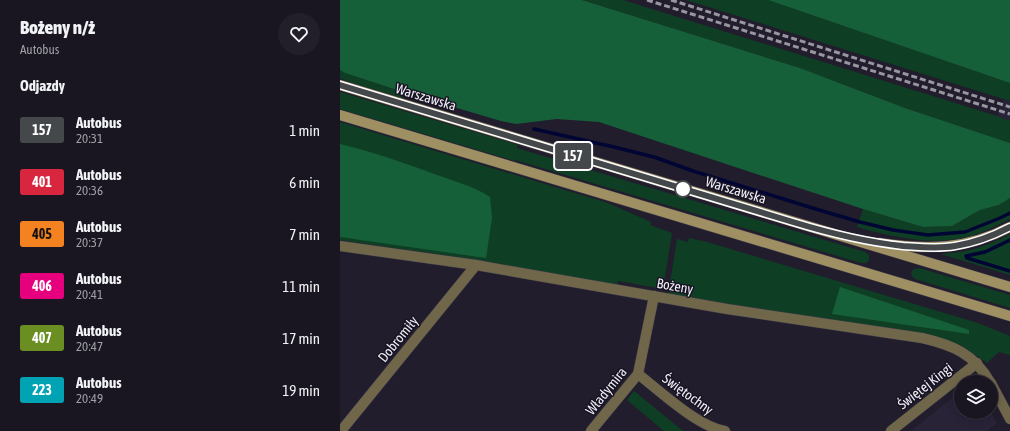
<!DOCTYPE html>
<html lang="pl">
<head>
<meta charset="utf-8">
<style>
  :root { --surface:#191621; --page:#221f2a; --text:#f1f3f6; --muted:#9f9fa5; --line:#37353f }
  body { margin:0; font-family:"Asap Condensed",sans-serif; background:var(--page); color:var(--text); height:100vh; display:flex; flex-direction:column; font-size:15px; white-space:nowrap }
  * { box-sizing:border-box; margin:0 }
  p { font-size:13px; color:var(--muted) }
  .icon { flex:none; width:22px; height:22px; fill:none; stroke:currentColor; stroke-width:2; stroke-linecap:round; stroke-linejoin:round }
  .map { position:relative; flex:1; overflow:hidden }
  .side { display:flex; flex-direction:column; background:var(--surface); width:340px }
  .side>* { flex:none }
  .badge { padding:0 8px; border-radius:3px; font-size:14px; line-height:26px }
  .fabs { position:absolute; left:614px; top:375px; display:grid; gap:8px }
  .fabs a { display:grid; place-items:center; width:44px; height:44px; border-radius:50%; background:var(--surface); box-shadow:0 2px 10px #0003,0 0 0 1px var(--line); font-size:20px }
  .map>.badge { position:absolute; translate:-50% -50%; box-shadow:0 0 0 2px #fff }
  h2 { padding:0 20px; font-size:15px; line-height:36px }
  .round { display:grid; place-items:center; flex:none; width:42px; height:42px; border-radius:21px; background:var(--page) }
  .headline { display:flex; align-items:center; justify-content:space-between; height:68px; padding:0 20px }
  h1 { font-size:19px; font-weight:800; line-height:30px }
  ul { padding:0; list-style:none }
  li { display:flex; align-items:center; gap:12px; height:52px; padding:0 20px }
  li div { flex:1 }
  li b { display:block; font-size:15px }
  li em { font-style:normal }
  li .badge { min-width:44px; font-weight:700; text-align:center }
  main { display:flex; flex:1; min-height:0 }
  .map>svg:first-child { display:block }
  .built { fill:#292338 }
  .green { fill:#0e3f24 }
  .forest { fill:#166039 }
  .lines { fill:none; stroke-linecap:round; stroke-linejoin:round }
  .stream { stroke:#000534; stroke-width:3.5 }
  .minor-casing { stroke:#3e3a48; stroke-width:11 }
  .secondary-casing { stroke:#3e3a48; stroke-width:11 }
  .minor { stroke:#70674b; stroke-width:10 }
  .secondary { stroke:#9e9062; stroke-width:10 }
  .rail { stroke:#9996a2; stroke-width:3; stroke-dasharray:6 3; stroke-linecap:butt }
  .line-casing { stroke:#fff; stroke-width:9 }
  .line { stroke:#45484a; stroke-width:6 }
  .stop-dot { fill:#fff; stroke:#45484a; stroke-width:2 }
  .labels { text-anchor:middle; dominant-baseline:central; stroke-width:3; stroke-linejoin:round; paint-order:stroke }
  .street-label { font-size:14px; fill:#efedf7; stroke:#181422 }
</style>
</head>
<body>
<main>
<section class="side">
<div class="headline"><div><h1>Bożeny n/ż</h1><p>Autobus</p></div><a class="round"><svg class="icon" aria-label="heart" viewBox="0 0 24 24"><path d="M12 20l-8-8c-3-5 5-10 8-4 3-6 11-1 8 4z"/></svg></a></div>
<h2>Odjazdy</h2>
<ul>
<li><span class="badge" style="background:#45484a;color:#fff">157</span><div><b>Autobus</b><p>20:31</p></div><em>1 min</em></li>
<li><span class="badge" style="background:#d7263d;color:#fff">401</span><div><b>Autobus</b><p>20:36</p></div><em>6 min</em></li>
<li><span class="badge" style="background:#f58220;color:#111">405</span><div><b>Autobus</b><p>20:37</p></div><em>7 min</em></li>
<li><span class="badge" style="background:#e6007e;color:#fff">406</span><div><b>Autobus</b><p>20:41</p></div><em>11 min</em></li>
<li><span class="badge" style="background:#6b8e23;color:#fff">407</span><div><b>Autobus</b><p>20:47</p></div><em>17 min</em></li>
<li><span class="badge" style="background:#00a3b4;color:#fff">223</span><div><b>Autobus</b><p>20:49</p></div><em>19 min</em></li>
</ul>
</section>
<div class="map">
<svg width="670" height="431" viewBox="0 0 670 431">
  <rect width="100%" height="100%" fill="#211d2c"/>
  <!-- built -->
  <g class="built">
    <polygon points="664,99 670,101 670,121 657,116"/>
    <polygon points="621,391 621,412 651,412 657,423 647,431 571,431"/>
  </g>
  <!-- green -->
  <g class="green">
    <polygon points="242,0 283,0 657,116 670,121 670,143 565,108 460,68"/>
    <polygon points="346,0 428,0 670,83 670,101"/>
    <polygon points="0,70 5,73 63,92 62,98 12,83 0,78"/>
    <polygon points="0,92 178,145 177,148 525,252 529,255 529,260 526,263 521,263 175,160 175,161 0,109"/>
    <polygon points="0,122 268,203 311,222 310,225 332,233 323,289 278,281 277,285 163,265 162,263 161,264 0,240"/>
    <path d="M670 198V219C656 226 642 233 627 237 591 246 553 237 517 227L523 209 583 227 612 226 640 210 659 205Z"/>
    <path d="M670 234V275L601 254C626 253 648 246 670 234Z"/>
    <polygon points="349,238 367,242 638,323 670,336 670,355 659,352 647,363 621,345 597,337 328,295 337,239 348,242"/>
    <polygon points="579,268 670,295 670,308 575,279 572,276 571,272 574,269"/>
    <polygon points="294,391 343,431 324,431 287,400"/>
  </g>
  <!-- forest -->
  <g class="forest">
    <polygon points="0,0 242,0 460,68 565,108 670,143 670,198 659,205 640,210 612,226 583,227 523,209 259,122 217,119 176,124 161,121 63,92 5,73 0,70"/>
    <polygon points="428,0 670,0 670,83"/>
    <path d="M0 144C34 152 67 164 100 176 117 182 135 187 150 197L152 218 146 258 0 237Z"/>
    <polygon points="500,287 629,330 629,334 492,314"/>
  </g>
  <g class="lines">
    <!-- stream -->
    <g class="stream">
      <polyline points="194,129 274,147 314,157 353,171 479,210 520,222 553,230 588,235 625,232 660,218 670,213"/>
      <polyline points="670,240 645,252 626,256 627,258 670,271"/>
    </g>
    <defs>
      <g id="minor">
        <path d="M0 246 136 265 387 309 582 338C613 345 634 354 650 382"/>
        <path d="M298 374C320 391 358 427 385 431"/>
        <polyline points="651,383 670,419"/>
        <polyline points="1,431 136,265"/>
        <polyline points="251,431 298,374 314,296"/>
        <polyline points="551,431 637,363"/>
      </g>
      <g id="secondary">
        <polyline points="0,85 670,287"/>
        <polyline points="0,115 670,316"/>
        <path d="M539 243C587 250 626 250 670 227"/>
      </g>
    </defs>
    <!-- minor casing -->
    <use href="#minor" class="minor-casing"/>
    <!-- secondary casing -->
    <use href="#secondary" class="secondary-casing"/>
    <!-- minor -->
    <use href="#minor" class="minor"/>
    <!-- secondary -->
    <use href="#secondary" class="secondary"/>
    <!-- rail -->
    <g class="rail">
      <polyline points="307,0 670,114"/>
      <polyline points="331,0 670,107"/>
    </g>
  </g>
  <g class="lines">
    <defs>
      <path id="line" d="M0 85 453 222C489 233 525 242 563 246 580 247 598 249 615 246 634 243 653 236 670 227"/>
    </defs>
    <!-- line casing -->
    <use href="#line" class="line-casing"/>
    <!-- line -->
    <use href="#line" class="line"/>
  </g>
  <!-- markers -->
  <circle class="stop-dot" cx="343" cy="189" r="8"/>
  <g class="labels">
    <!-- street labels -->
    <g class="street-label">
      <text transform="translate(86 97) rotate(17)">Warszawska</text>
      <text transform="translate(396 190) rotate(17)">Warszawska</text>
      <text transform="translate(335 286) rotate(10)">Bożeny</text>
      <text transform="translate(58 339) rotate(-51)">Dobromiły</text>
      <text transform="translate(585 386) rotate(-38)">Świętej Kingi</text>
      <text transform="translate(266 391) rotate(-51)">Władymira</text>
      <text transform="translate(348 394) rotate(36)">Świętochny</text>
    </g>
  </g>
</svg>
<div class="fabs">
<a><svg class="icon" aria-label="layers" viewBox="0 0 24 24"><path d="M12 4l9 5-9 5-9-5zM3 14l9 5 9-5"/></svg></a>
</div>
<b class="badge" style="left:233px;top:156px;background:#45484a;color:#fff">157</b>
</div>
</main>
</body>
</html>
